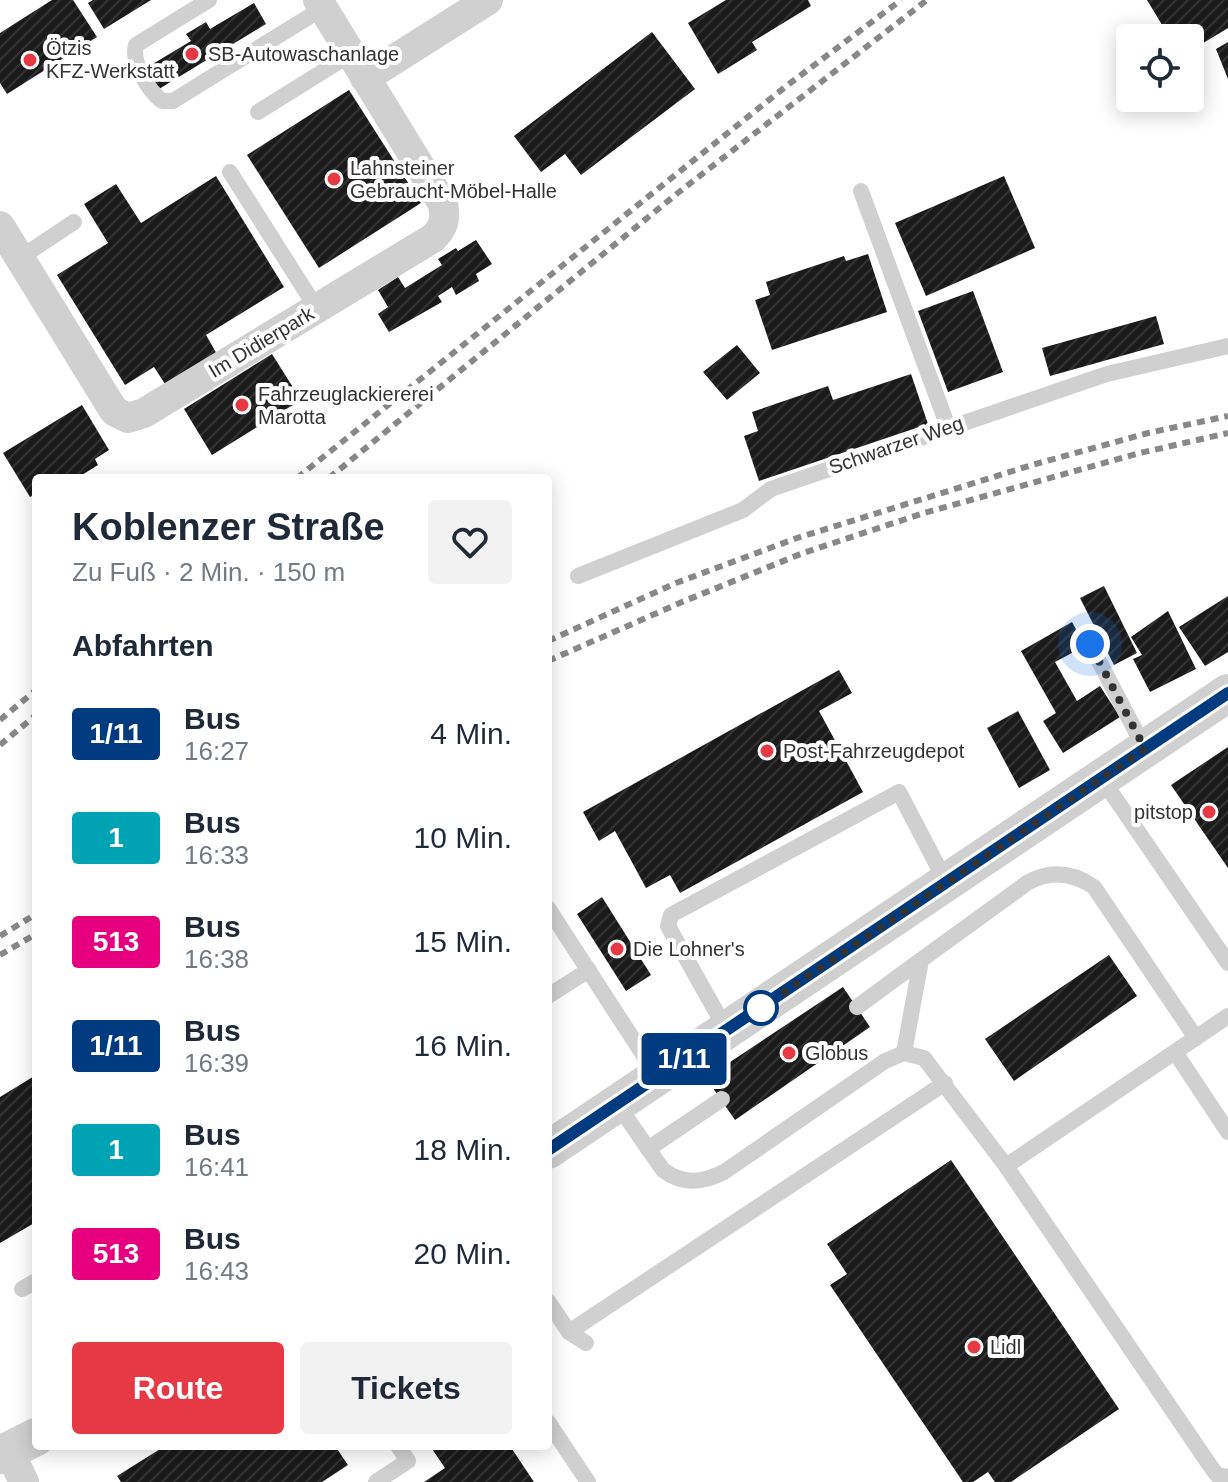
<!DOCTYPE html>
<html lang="de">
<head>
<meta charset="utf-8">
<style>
  :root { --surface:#fff; --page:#f2f2f3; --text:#1f2937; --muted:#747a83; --accent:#e63946 }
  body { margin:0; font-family:Arial,sans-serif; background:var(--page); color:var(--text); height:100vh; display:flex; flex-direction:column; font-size:30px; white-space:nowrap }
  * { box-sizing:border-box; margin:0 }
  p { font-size:26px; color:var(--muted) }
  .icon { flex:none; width:44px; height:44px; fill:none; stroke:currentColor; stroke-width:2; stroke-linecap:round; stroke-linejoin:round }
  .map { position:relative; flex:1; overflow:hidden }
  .details { position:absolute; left:32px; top:474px; width:520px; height:976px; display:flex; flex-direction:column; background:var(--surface); border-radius:8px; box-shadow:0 4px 20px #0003 }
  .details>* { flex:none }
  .badge { padding:0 16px; border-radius:6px; font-size:28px; line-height:52px }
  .controls { position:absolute; left:1116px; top:24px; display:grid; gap:16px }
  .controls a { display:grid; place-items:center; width:88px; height:88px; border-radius:8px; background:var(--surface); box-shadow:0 4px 20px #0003; font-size:40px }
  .you { position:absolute; width:40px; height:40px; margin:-20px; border:6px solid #fff; border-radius:50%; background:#1a73e8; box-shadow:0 0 0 12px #1a73e833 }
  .map>.badge { position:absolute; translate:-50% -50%; box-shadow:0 0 0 4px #fff }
  h2 { padding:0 40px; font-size:30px; line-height:72px }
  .round { display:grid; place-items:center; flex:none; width:84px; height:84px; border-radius:8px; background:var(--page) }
  .overview { display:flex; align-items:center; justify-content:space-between; height:136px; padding:0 40px }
  h1 { font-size:38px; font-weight:700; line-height:60px }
  .primary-button { display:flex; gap:16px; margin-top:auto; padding:16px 40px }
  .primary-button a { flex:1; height:92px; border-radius:8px; background:var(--accent); color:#fff; font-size:32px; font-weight:700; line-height:92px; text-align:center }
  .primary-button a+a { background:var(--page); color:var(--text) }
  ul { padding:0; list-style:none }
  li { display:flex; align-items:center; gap:24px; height:104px; padding:0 40px }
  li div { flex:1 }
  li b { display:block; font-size:30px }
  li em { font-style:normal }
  li .badge { min-width:88px; font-weight:700; text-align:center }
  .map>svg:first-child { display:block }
  .building { fill:url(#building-hatch) }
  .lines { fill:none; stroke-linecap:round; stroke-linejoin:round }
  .service { stroke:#d0d0d0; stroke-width:16 }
  .minor { stroke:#d0d0d0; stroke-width:30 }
  .tertiary { stroke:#d0d0d0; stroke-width:38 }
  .rail { stroke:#888; stroke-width:6; stroke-dasharray:8 6; stroke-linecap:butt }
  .line-casing { stroke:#fff; stroke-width:18 }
  .line { stroke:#003b80; stroke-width:12 }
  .walk { stroke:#333; stroke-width:8; stroke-dasharray:0 14.4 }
  .poi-dot { fill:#e63946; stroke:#fff; stroke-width:3 }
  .stop-dot { fill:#fff; stroke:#003b80; stroke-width:4 }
  .labels { text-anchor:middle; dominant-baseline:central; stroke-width:8; stroke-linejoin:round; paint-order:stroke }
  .poi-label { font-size:20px; fill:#333; stroke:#fff; text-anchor:start }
  .street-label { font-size:20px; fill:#333; stroke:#fff }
</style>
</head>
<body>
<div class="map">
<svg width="1228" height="1482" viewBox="0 0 1228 1482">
  <defs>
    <pattern id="building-hatch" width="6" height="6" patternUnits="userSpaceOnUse" patternTransform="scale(2)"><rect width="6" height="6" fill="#1a1a1a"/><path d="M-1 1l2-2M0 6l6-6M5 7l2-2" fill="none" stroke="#333"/></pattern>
  </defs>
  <rect width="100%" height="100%" fill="#fff"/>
  <!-- building -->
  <g class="building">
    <polygon points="52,0 73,0 97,37 7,94 0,83 0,33"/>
    <polygon points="93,0 151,0 104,29 88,3"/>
    <polygon points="726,0 808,0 811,6 752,42 757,50 718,74 688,23"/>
    <polygon points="1147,0 1228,0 1228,28 1190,51 1190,38 1170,38"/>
    <polygon points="254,3 266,24 159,89 146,68 191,41 186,34 206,22 210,29"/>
    <polygon points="652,32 695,89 581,175 565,154 541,172 514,136"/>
    <polygon points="1228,42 1228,79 1216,49"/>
    <polygon points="349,90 421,203 319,268 247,155"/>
    <polygon points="216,176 284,287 206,335 218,356 167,387 154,367 125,385 57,275 108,243 84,204 116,184 141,223"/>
    <polygon points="1004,176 1035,248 926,296 895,223"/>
    <polygon points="476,240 492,264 476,274 479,281 456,295 452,287 438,296 442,302 389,332 378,314 388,307 378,290 398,277 405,288 442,265 438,259 456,248 458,251"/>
    <polygon points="868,254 887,312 772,350 755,300 770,295 766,282 844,256 846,261"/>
    <polygon points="973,291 1003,372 948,392 918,311"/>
    <polygon points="1156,316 1164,344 1050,376 1042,348"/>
    <polygon points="737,345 760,373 727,400 703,372"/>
    <polygon points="272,354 301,400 212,455 184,409"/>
    <polygon points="911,374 928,424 759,481 744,436 758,431 752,412 828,386 833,400"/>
    <polygon points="82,405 109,450 95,459 98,465 77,478 36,478 36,494 30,497 3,453"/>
    <polygon points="1104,586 1137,653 1114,665 1080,598"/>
    <polygon points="1228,596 1228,652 1205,666 1179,627"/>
    <polygon points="1168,611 1196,669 1150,692 1133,659 1142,655 1131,637"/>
    <polygon points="1072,622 1085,646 1055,662 1077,701 1100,686 1120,717 1063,753 1043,721 1056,713 1021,651"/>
    <polygon points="839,670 852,693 819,711 863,792 680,893 670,875 646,888 615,831 599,841 583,812"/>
    <polygon points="1018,711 1050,770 1019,788 987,728"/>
    <polygon points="1228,747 1228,868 1171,785"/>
    <polygon points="602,897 651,975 626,991 577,914"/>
    <polygon points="1109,955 1137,996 1014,1081 985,1039"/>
    <polygon points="843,987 870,1027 735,1120 706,1078"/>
    <polygon points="36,1075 36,1222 0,1243 0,1097"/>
    <polygon points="951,1160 1119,1409 1011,1482 995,1482 988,1472 973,1482 963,1482 830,1285 847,1274 827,1244"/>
    <polygon points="165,1446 335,1446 348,1465 322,1482 121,1482 117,1476"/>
    <polygon points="430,1446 510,1446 534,1482 424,1482 445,1468"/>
  </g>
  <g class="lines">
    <!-- service -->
    <g class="service">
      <path d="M209 0 136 45C131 62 148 90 162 101H173L323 8"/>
      <polyline points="258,112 351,54"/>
      <polyline points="230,172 317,309"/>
      <polyline points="861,191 948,427"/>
      <polyline points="20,258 74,222"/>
      <polyline points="578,576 743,510 771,489 1107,374 1228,346"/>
      <polyline points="1090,644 1145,749"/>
      <polyline points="1102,779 1228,963"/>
      <polyline points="548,908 657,1076"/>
      <polyline points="548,996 589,970"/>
      <polyline points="857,1007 921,960"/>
      <polyline points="727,1031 668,926 671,915 899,792 947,884"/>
      <polyline points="1175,1052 1228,1132"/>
      <path d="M904 1053 921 960 1027 883C1050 870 1072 872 1094 887L1196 1038"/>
      <path d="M617 1104 663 1170C683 1185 702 1183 724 1172L885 1061 904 1053 924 1058 1006 1166 1211 1467 1217 1475 1228 1477"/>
      <polyline points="648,1149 722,1099"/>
      <polyline points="1006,1166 1228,1016"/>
      <polyline points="22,1289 36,1281"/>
      <polyline points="548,1301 569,1332 945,1083"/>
      <polyline points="569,1332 586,1343"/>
      <polyline points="548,1422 588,1482"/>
      <polyline points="376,1482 408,1461 398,1446"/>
    </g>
    <!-- minor -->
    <g class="minor">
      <polyline points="365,78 488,0"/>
      <path d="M0 226 114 411 128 418 144 413 433 238C444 227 446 219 443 204L318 0"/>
      <polyline points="9,1451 24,1482"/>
    </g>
    <!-- tertiary -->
    <g class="tertiary">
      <polyline points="548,1150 1228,693"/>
      <polyline points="0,1455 36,1437"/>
    </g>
    <!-- rail -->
    <g class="rail">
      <polyline points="297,478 789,84 901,0"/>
      <polyline points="329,478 679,192 927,0"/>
      <polyline points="548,641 676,583 797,538 1032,465 1148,433 1228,416"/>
      <polyline points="548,661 682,602 803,553 924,513 1140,453 1228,433"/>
      <polyline points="0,720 36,690"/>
      <polyline points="0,745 36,715"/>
      <polyline points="0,936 36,914"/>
      <polyline points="0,955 36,934"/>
    </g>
  </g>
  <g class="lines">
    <defs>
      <polyline id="line" points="548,1150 1228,693"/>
    </defs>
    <!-- line casing -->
    <use href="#line" class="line-casing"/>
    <!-- line -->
    <use href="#line" class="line"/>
    <!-- walk -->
    <polyline class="walk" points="761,1008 1145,749 1090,644"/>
  </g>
  <!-- markers -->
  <g class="poi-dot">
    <circle cx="192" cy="54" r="8"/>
    <circle cx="30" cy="60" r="8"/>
    <circle cx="334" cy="179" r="8"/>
    <circle cx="242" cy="405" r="8"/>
    <circle cx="767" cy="751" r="8"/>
    <circle cx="1209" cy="812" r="8"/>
    <circle cx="617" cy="949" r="8"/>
    <circle cx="789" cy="1053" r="8"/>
    <circle cx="974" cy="1347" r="8"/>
  </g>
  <circle class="stop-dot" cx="761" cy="1008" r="16"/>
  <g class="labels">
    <!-- poi labels -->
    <g class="poi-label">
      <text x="46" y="48">Ötzis<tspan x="46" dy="23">KFZ-Werkstatt</tspan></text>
      <text x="208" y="54">SB-Autowaschanlage</text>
      <text x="350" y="168">Lahnsteiner<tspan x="350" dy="23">Gebraucht-Möbel-Halle</tspan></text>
      <text x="258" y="394">Fahrzeuglackiererei<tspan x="258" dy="23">Marotta</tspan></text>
      <text x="783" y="751">Post-Fahrzeugdepot</text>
      <text x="1193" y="812" text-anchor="end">pitstop</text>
      <text x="633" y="949">Die Lohner's</text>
      <text x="805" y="1053">Globus</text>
      <text x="990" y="1347">Lidl</text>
    </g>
    <!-- street labels -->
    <g class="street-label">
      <text transform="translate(261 342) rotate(-31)">Im Didierpark</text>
      <text transform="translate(896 445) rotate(-19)">Schwarzer Weg</text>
    </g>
  </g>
</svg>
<div class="controls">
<a><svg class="icon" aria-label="locate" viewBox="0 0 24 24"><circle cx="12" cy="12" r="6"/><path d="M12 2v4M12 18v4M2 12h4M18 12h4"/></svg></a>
</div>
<div class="you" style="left:1090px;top:644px"></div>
<b class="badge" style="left:684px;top:1059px;background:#003b80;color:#fff">1/11</b>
<section class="details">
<div class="overview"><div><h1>Koblenzer Straße</h1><p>Zu Fuß · 2 Min. · 150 m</p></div><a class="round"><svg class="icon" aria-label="heart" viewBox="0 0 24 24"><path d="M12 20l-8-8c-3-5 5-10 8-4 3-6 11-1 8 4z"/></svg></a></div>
<h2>Abfahrten</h2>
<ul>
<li><span class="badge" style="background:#003b80;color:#fff">1/11</span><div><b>Bus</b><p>16:27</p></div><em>4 Min.</em></li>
<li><span class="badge" style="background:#00a3b4;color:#fff">1</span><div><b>Bus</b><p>16:33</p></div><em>10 Min.</em></li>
<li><span class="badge" style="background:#e6007e;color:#fff">513</span><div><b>Bus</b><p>16:38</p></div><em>15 Min.</em></li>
<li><span class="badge" style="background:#003b80;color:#fff">1/11</span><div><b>Bus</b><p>16:39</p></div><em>16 Min.</em></li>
<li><span class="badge" style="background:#00a3b4;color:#fff">1</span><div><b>Bus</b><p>16:41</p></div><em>18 Min.</em></li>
<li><span class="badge" style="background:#e6007e;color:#fff">513</span><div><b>Bus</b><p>16:43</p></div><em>20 Min.</em></li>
</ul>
<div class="primary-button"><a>Route</a><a>Tickets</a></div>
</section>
</div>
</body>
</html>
